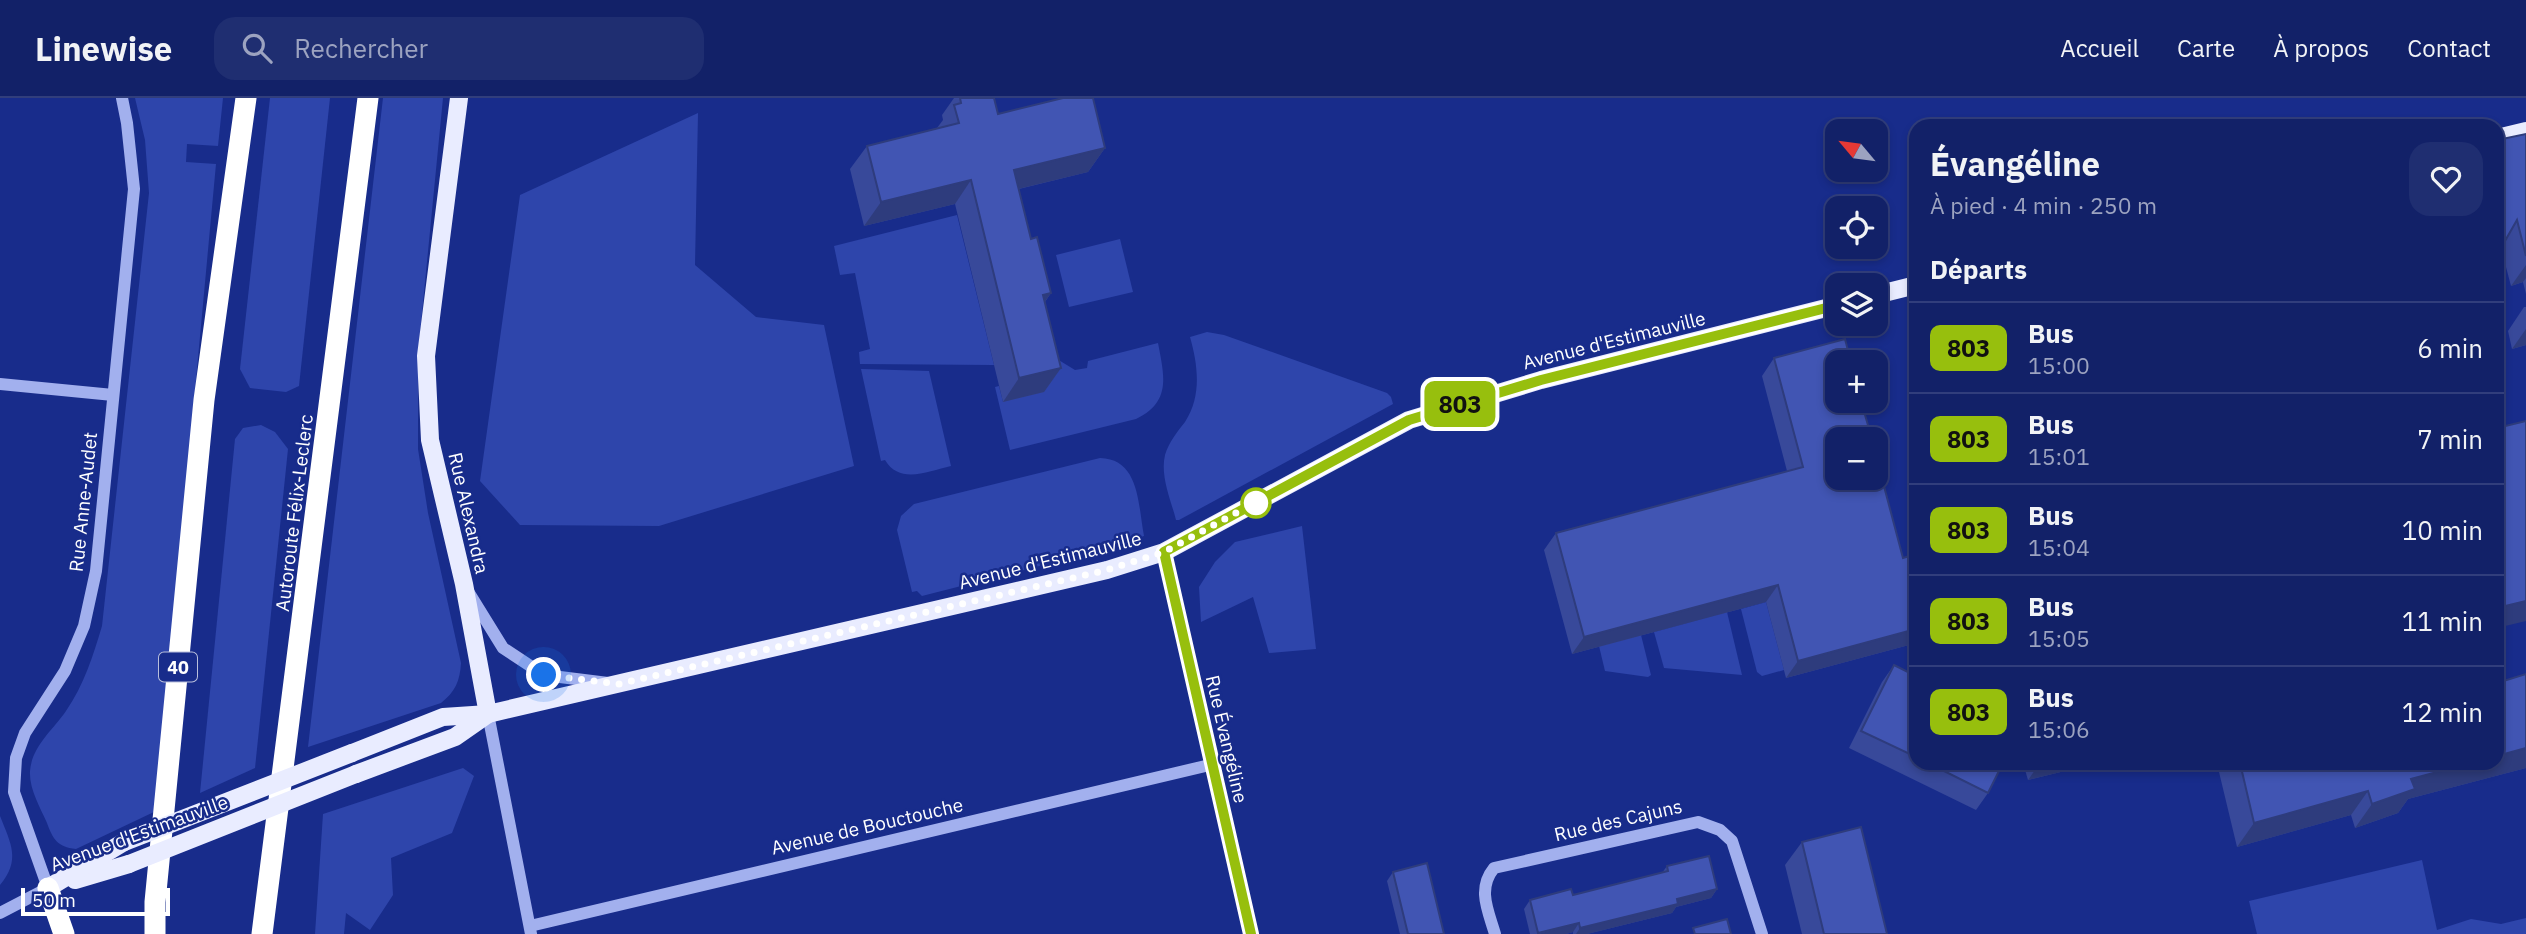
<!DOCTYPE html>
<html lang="fr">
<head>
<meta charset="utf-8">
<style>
  :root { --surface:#122168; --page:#1f2e71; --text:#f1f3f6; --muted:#9ca3c0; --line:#313e7c }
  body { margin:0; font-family:"IBM Plex Sans",sans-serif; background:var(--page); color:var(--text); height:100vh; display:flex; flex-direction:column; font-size:26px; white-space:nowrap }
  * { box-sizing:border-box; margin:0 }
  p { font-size:23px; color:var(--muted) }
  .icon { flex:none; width:38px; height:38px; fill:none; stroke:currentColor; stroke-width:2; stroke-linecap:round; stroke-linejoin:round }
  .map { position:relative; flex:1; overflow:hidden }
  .drawer { position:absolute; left:1909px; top:21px; width:595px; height:651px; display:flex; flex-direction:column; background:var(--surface); border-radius:21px; box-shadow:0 4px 10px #0003,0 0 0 2px var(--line) }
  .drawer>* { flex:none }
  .badge { padding:0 14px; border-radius:10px; font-size:24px; line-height:46px }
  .needle { width:46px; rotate:299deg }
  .buttons { position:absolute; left:1825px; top:21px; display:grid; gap:14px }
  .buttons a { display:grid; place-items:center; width:63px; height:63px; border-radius:14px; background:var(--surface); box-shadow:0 4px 10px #0003,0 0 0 2px var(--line); font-size:35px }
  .scale { position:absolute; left:21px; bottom:18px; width:149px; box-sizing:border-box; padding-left:7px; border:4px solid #fff; border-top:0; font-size:19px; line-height:24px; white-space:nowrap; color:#fff; -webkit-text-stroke:5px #182c8b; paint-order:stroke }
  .you { position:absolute; width:35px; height:35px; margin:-18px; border:5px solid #fff; border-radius:50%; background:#1a73e8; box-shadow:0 0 0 10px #1a73e833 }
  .map>.badge { position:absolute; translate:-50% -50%; box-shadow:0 0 0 4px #fff }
  h2 { padding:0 21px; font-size:26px; line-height:63px }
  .round { display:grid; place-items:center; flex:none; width:74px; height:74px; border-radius:21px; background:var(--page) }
  .overview { display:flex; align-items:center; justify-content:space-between; height:119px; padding:0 21px }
  h1 { font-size:33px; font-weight:800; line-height:52px }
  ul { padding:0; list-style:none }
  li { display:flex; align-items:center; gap:21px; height:91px; padding:0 21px; border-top:2px solid var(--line) }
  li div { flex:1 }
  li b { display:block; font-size:26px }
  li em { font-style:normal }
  li .badge { min-width:77px; font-weight:700; text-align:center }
  header { display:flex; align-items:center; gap:42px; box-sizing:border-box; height:98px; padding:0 35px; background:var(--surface); border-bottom:2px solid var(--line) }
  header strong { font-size:33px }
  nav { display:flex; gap:38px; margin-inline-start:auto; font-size:24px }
  .search { width:490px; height:63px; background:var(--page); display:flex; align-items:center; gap:18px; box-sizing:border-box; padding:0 24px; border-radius:21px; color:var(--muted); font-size:26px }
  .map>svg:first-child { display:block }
  .green { fill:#2e45ab }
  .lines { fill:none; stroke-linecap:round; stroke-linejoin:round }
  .minor { stroke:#a2b0ee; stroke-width:12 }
  .major { stroke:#e9ecff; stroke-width:18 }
  .highway { stroke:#fff; stroke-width:21 }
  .major-bridge { stroke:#e9ecff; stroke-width:18 }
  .wall { fill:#38499a }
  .shaded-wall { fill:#2e3c7d }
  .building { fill:#4155b3; stroke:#2e3c7d; stroke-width:2 }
  .line-casing { stroke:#fff; stroke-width:16 }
  .line { stroke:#97bf0d; stroke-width:10 }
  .walk { stroke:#fff; stroke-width:7; stroke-dasharray:0 12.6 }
  .stop-dot { fill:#fff; stroke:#97bf0d; stroke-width:3.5 }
  .labels { text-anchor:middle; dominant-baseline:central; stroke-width:5; stroke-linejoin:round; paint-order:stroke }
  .shield { fill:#182c8b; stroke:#bac0dc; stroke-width:2 }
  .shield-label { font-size:18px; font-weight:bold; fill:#fff }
  .street-label { font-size:19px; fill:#fff; stroke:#182c8b }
</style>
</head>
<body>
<header>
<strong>Linewise</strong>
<div class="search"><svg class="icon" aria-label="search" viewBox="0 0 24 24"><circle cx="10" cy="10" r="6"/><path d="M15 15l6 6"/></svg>Rechercher</div>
<nav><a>Accueil</a><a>Carte</a><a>À propos</a><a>Contact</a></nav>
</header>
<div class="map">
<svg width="2526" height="836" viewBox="0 0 2526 836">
  <rect width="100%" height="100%" fill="#182c8b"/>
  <!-- green -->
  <g class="green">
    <path d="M135 0H223L218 48 187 46 186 64 216 66 156 713 76 751C57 749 53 741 47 725 40 709 29 691 30 673 32 648 53 632 66 613 84 587 93 558 102 528L149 95 145 42Z"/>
    <polygon points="270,0 330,0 299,288 286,294 250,290 240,271"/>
    <path d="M383 0H443L418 256V351L428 415 461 565C460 583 455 594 441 605L308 649Z"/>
    <polygon points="698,15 695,167 756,219 824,227 854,368 659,428 520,427 480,383 520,97"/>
    <polygon points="957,117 994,267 860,266 859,254 870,251 855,175 840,177 834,148"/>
    <polygon points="1120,141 1133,194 1069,209 1056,157"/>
    <path d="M1207 234 1224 237 1387 295 1391 299 1393 306 1179 422H1176C1171 402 1160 378 1165 357 1169 344 1177 334 1185 324 1202 298 1198 267 1190 239Z"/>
    <path d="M1158 245C1164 277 1172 304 1136 321L1010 352 995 289 999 288 1003 304 1057 261 1075 272 1087 270 1088 263Z"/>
    <path d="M861 271 929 273 951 368C928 373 900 387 885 362L881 363Z"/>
    <polygon points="261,327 275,334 288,351 255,670 200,695 235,341 243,330"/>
    <path d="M1100 360C1140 361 1138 407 1144 438L1075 459 922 498 917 493 912 494 897 432 901 418 914 406Z"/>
    <polygon points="1302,428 1316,551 1269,555 1253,499 1201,524 1199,489 1215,464 1235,444"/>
    <polygon points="1766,504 1784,572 1762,578 1757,574 1741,511"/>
    <polygon points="1727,514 1742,577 1664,570 1654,534"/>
    <polygon points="1641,537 1651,577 1648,579 1605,573 1599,548"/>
    <polygon points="463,670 474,678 452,735 391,760 393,797 370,832 346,815 344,836 315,836 323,716"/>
    <path d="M0 718C11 746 21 762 0 787Z"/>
    <polygon points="2422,762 2437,832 2471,821 2501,826 2526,820 2526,836 2257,836 2249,803"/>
  </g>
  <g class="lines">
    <!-- minor -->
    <g class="minor">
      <polyline points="0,286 113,297"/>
      <polyline points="1164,454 1251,836"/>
      <polyline points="469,495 503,550 544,577 608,585"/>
      <polyline points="488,616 531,836"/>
      <polyline points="0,815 48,790 14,694 16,660 25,635 65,573 84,528 96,473 134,91 127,25 122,0"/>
      <polyline points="530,828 1214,666"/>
      <path d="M1495 836C1488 812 1477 791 1494 770L1698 724 1720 732 1732 743 1762 836"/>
    </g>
    <!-- major -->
    <g class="major">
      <polyline points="459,0 426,258 430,342 464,486 488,616"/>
      <polyline points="2497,40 2526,33"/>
      <polyline points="1876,197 1916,187"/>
      <polyline points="352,655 443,619 488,616 1107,472 1164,454 1409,322 1541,282 1838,207"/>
      <polyline points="356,676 455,639 488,616"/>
      <polyline points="75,782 129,766"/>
      <polyline points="48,790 124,744"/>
    </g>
    <!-- highway -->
    <g class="highway">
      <polyline points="48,790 64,836"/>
      <polyline points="155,836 155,804 204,302 246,0"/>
      <polyline points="262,836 368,0"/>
    </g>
    <!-- major-bridge -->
    <g class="major-bridge">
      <polyline points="124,744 352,655"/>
      <polyline points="129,766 356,676"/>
    </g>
  </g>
  <!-- wall -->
  <g class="wall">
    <polygon points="954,0 994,0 998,16 1105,50 1088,74 1019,91 1031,141 1051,195 1045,204 1061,270 1044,294 1003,304 955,106 864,128 850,71 867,48 937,30 943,22 942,17"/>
    <polygon points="2526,36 2526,196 2523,184 2511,188 2501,150"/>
    <polygon points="2524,209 2526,209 2526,247 2512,251 2508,233"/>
    <polygon points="1774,260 1903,460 1916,456 1916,536 1909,547 1786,580 1766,504 1572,556 1544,452 1556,435 1787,373 1762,278"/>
    <polygon points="1894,567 1916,578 1916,665 2003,665 1988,695 1976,712 1849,650 1882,584"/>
    <polygon points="2526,576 2526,670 2408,701 2398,715 2355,730 2351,717 2237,749 2219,674 2226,665 2497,665"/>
    <polygon points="2023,665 2074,665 2069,672 2028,682"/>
    <polygon points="1802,744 1887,836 1802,836 1785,767"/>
    <polygon points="1667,768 1717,791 1711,800 1676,809 1672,815 1587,836 1573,836 1573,834 1566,836 1530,836 1524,811 1530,802 1573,797 1662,775"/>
    <polygon points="1393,774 1444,836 1400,836 1387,783"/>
  </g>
  <!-- shaded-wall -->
  <g class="shaded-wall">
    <polygon points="1105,50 1088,74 998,96 1014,72"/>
    <polygon points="971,82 955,106 864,128 881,104"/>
    <polygon points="2526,167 2526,180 2523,184 2511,188"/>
    <polygon points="1051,195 1034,219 1043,197"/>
    <polygon points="2526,231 2526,247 2512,251"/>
    <polygon points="1061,270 1044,294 1003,304 1019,280"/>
    <polygon points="1778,487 1766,504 1572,556 1584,539"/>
    <polygon points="1916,500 1916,513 1913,501"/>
    <polygon points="2526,503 2526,523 2497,530 2497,510"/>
    <polygon points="1916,531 1916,536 1909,547 1786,580 1798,563"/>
    <polygon points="2526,650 2526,670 2408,701 2398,715 2355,730 2372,706 2411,681 2471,665 2497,665 2497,658"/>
    <polygon points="2040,665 2074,665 2069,672 2028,682"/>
    <polygon points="2368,693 2351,717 2237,749 2254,725"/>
    <polygon points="1717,791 1711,800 1676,809 1672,815 1587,836 1576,836 1580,830 1677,801"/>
    <polygon points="1579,825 1573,834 1566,836 1538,836"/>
  </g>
  <!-- building -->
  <g class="building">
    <polygon points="960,0 994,0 998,16 1063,0 1093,0 1105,50 1014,72 1031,141 1037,139 1051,195 1043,197 1061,270 1019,280 971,82 881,104 867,48 959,25 954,7 961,5"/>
    <polygon points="2526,36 2526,158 2517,122 2497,157 2497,42"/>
    <polygon points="1845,241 1851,264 1838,264 1838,303 1861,303 1872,341 1838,341 1838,380 1876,380 1876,358 1903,460 1916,456 1916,500 1913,501 1916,514 1916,531 1798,563 1778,487 1584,539 1556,435 1803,369 1774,260"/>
    <polygon points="2526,323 2526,503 2497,510 2497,330"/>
    <polygon points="1894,567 1916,578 1916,659 1861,633"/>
    <polygon points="2526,576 2526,650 2497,658 2497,585"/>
    <polygon points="1928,665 2003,665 1988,695"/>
    <polygon points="2240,665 2471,665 2411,681 2415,691 2372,706 2368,693 2254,725"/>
    <polygon points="1861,729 1887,836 1824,836 1802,744"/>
    <polygon points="1709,758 1717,791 1677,801 1678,806 1580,830 1579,825 1538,835 1530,802 1571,791 1573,797 1668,773 1667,768"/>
    <polygon points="1427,765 1444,836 1408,836 1393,774"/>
    <polygon points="1727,821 1731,836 1695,836 1693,830"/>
  </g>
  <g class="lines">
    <defs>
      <polyline id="line" points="1251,836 1164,454 1409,322 1541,282 1838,207"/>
    </defs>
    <!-- line casing -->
    <use href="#line" class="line-casing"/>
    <!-- line -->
    <use href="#line" class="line"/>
    <!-- walk -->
    <polyline class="walk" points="544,577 619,586 1107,472 1164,454 1258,403 1256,405"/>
  </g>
  <!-- markers -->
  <circle class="stop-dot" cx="1256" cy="405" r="14"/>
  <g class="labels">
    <!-- shield labels -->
    <rect class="shield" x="159" y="554.5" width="38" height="29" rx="5"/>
    <g class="shield-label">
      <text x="178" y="569">40</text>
    </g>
    <!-- street labels -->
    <g class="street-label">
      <text transform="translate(1614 242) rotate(-14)">Avenue d'Estimauville</text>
      <text transform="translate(83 404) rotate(-84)">Rue Anne-Audet</text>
      <text transform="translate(294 415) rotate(-83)">Autoroute Félix-Leclerc</text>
      <text transform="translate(469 415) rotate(77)">Rue Alexandra</text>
      <text transform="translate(1050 462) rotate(-14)">Avenue d'Estimauville</text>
      <text transform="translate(1227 641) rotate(77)">Rue Évangéline</text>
      <text transform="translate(1618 722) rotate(-13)">Rue des Cajuns</text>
      <text transform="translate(867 728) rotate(-13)">Avenue de Bouctouche</text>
      <text transform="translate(139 735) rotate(-20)">Avenue d'Estimauville</text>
    </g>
  </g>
</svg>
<div class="buttons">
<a><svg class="needle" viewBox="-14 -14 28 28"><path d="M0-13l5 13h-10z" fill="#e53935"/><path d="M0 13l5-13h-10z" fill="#9ca3c0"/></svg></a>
<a><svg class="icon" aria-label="locate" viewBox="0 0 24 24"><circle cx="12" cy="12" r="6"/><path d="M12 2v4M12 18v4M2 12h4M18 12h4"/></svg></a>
<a><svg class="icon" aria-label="layers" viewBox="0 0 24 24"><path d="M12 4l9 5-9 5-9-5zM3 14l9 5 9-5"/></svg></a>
<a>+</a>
<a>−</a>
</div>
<div class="scale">50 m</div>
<div class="you" style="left:544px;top:577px"></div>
<b class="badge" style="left:1460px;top:306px;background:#97bf0d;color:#111">803</b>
<section class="drawer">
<div class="overview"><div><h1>Évangéline</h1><p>À pied · 4 min · 250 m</p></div><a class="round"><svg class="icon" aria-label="heart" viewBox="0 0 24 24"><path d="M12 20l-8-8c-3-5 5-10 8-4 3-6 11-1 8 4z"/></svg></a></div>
<h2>Départs</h2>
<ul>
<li><span class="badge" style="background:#97bf0d;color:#111">803</span><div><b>Bus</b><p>15:00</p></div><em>6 min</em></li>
<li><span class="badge" style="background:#97bf0d;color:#111">803</span><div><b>Bus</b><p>15:01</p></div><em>7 min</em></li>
<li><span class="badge" style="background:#97bf0d;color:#111">803</span><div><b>Bus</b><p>15:04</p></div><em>10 min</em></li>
<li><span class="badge" style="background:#97bf0d;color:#111">803</span><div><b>Bus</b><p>15:05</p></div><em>11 min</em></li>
<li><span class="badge" style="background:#97bf0d;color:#111">803</span><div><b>Bus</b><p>15:06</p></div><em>12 min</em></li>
</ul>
</section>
</div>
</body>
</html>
